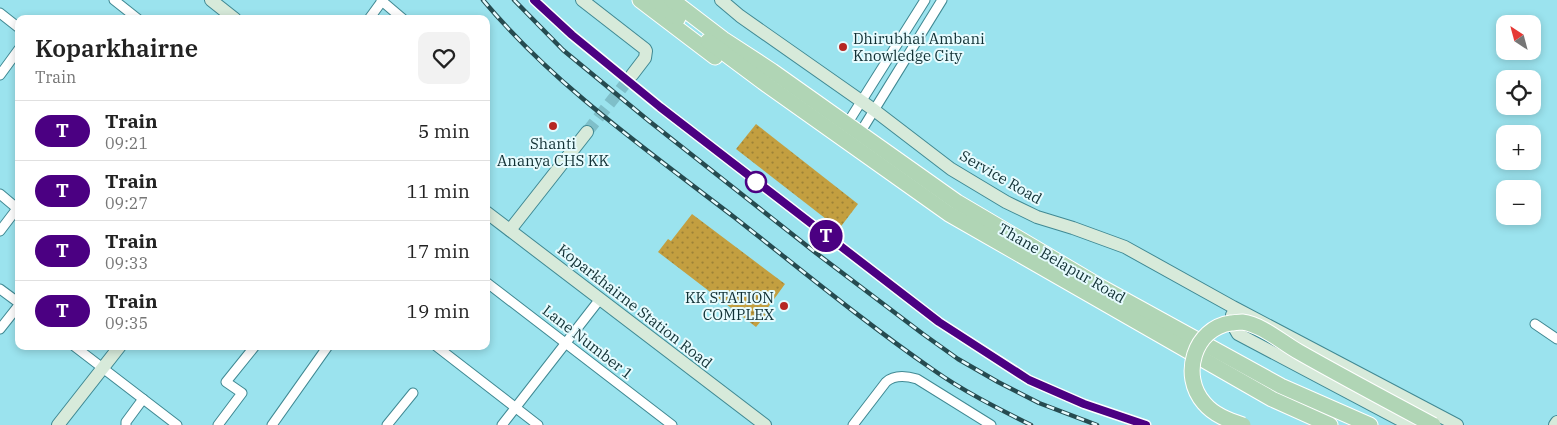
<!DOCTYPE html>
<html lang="en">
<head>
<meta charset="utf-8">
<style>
  :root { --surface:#fff; --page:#f2f2f2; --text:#222; --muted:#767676; --line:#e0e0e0 }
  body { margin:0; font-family:"IBM Plex Serif",serif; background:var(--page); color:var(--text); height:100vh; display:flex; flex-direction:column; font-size:19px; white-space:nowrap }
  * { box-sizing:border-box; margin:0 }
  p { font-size:16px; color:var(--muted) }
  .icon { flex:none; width:28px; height:28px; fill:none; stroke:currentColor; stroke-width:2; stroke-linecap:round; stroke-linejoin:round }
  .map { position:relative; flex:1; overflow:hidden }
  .details { position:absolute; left:15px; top:15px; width:475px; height:335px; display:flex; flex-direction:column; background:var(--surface); border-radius:10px; box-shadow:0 2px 8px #0003 }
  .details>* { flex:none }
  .badge { padding:0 10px; border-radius:16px; font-size:18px; line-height:32px }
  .needle { width:32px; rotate:324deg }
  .controls { position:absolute; left:1496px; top:15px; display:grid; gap:10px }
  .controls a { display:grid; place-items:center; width:45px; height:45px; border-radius:10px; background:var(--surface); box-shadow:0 2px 8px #0003; font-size:25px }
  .map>.badge { position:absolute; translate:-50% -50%; box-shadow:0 0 0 2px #fff }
  .round { display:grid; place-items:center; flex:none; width:52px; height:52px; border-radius:10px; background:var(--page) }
  .overview { display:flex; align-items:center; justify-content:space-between; height:85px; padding:0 20px }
  h1 { font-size:24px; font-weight:600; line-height:38px }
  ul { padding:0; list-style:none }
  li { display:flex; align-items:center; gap:15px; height:60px; padding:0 20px; border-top:1px solid var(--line) }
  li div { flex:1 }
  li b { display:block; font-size:19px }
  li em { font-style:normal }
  li .badge { min-width:55px; font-weight:700; text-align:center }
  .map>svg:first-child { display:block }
  .green { fill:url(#green-dots) }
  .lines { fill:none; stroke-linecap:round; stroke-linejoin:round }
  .secondary-tunnel { stroke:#7fbfc9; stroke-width:12; stroke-dasharray:12 6; stroke-linecap:butt }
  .street-casing { stroke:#408993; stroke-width:11 }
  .secondary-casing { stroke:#408993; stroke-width:14 }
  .primary-casing { stroke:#fff; stroke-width:17 }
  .street { stroke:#fff; stroke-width:9 }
  .secondary { stroke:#d7eada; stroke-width:12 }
  .primary { stroke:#b0d5b5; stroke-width:15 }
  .rail-casing { stroke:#264b50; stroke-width:4.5 }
  .rail { stroke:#e6fbfe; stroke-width:2.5; stroke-dasharray:8; stroke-linecap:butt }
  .primary-bridge-casing { stroke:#fff; stroke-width:17; stroke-linecap:butt }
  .primary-bridge { stroke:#b0d5b5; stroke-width:15 }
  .line-casing { stroke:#fff; stroke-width:11 }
  .line { stroke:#4b0082; stroke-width:8 }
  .poi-dot { fill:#b62722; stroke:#e6fbfe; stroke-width:2 }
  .stop-dot { fill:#fff; stroke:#4b0082; stroke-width:2.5 }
  .labels { text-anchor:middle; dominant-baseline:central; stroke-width:4; stroke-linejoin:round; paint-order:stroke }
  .poi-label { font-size:15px; fill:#113034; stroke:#e6fbfe; text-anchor:start }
  .street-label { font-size:15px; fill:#113034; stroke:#e6fbfe }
</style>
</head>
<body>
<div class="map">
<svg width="1557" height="425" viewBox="0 0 1557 425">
  <defs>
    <pattern id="green-dots" width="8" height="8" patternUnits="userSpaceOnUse" patternTransform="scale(1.25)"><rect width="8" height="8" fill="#c39f40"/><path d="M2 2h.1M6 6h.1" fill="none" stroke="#9d8236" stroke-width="1.8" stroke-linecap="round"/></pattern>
  </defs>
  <rect width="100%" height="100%" fill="#9be3ee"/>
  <!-- green -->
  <g class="green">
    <polygon points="756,124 858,204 839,229 736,149"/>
    <polygon points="692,214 785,284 764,313 766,315 756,327 658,252 668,239 671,241"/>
  </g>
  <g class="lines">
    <!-- secondary-tunnel -->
    <polyline class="secondary-tunnel" points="587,132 632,75"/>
    <defs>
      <g id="street">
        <polyline points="114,0 138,19"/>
        <polyline points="382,1 403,19"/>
        <polyline points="0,13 19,28"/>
        <polyline points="369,19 382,1 381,0"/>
        <polyline points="0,75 19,49"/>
        <polyline points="847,124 925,0"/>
        <polyline points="860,133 942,0"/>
        <polyline points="0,194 19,210"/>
        <polyline points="0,231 19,206"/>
        <polyline points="486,282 672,425"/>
        <polyline points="0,289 19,303"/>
        <polyline points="1535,324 1557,339"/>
        <polyline points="0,329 19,305"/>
        <polyline points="74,346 177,425"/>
        <polyline points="436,346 538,425"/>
        <polyline points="126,425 126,422 143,399"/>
        <polyline points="218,425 242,393 226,382 255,346"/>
        <polyline points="272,425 328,346"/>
        <polyline points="387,425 413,393"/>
        <polyline points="502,425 600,299"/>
        <path d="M853 425 886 382C895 374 907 376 917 379L991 425"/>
      </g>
      <g id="secondary">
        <polyline points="211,0 235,19"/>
        <polyline points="582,0 645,49 646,51 645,58 632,75"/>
        <polyline points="721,0 740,16 874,110 951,169 1006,202 1037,217 1073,228 1125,247 1233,307 1457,425"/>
        <polyline points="486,212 765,425"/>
        <polyline points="510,230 587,132"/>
        <polyline points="1232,315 1234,327 1238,334 1410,425"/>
        <polyline points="58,425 120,346"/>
        <polyline points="1555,425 1557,422"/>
      </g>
      <g id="primary">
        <polyline points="640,0 715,57"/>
        <polyline points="656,0 678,18"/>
        <polyline points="672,0 723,39 772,71 957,202 1101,287 1281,386 1370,425"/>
        <polyline points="708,41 763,82 949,214 1272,399 1330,425"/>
      </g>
    </defs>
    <!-- street casing -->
    <use href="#street" class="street-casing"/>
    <!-- secondary casing -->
    <use href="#secondary" class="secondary-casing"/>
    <!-- primary casing -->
    <use href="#primary" class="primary-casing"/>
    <!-- street -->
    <use href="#street" class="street"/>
    <!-- secondary -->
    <use href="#secondary" class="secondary"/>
    <!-- primary -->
    <use href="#primary" class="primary"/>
    <defs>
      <g id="rail">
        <path d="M483 0C554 85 647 150 734 217 799 268 864 322 932 369 963 391 997 408 1031 425"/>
        <polyline points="514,0 563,50 649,121 816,253 923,334 958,359 998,382 1039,403 1097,425"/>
        <polyline points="534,0 572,35 660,107 939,322 1029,380 1084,404 1146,425"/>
      </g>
    </defs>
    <!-- rail casing -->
    <use href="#rail" class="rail-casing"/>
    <!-- rail -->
    <use href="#rail" class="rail"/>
    <defs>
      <path id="primary-bridge" d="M1243 425C1228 420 1214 415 1204 403 1180 376 1194 328 1231 323 1234 323 1238 322 1242 322 1263 325 1281 342 1299 352 1343 377 1388 401 1433 425"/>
    </defs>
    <!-- primary-bridge casing -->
    <use href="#primary-bridge" class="primary-bridge-casing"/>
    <!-- primary-bridge -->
    <use href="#primary-bridge" class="primary-bridge"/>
  </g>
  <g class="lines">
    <defs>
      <polyline id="line" points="534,0 572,35 660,107 939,322 1029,380 1084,404 1146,425"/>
    </defs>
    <!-- line casing -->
    <use href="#line" class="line-casing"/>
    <!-- line -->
    <use href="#line" class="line"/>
  </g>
  <!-- markers -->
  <g class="poi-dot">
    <circle cx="843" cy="47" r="5"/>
    <circle cx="553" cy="126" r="5"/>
    <circle cx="784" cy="306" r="5"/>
  </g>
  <circle class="stop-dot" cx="756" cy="182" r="10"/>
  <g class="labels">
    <!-- poi labels -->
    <g class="poi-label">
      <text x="853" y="38">Dhirubhai Ambani<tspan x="853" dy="17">Knowledge City</tspan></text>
      <text x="553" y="143" text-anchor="middle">Shanti<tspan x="553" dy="17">Ananya CHS KK</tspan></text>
      <text x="774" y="297" text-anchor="end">KK STATION<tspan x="774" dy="17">COMPLEX</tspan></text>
    </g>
    <!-- street labels -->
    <g class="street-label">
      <text transform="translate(1001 177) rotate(30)">Service Road</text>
      <text transform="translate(1062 263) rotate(30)">Thane Belapur Road</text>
      <text transform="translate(635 306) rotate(38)">Koparkhairne Station Road</text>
      <text transform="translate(588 342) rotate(38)">Lane Number 1</text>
    </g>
  </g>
</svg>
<div class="controls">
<a><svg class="needle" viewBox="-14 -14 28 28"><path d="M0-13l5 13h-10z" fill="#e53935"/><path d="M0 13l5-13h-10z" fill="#767676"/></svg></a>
<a><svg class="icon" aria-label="locate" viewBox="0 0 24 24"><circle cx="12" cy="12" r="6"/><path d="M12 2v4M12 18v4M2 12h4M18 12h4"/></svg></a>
<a>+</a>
<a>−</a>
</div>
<b class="badge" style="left:826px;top:236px;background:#4b0082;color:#fff">T</b>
<section class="details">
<div class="overview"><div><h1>Koparkhairne</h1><p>Train</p></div><a class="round"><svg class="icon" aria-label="heart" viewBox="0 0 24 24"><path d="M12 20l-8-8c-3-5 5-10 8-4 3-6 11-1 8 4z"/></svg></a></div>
<ul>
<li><span class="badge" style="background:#4b0082;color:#fff">T</span><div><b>Train</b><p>09:21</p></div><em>5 min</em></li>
<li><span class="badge" style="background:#4b0082;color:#fff">T</span><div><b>Train</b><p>09:27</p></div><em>11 min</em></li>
<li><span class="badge" style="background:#4b0082;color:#fff">T</span><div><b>Train</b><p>09:33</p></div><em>17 min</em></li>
<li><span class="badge" style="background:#4b0082;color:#fff">T</span><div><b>Train</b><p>09:35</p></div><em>19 min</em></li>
</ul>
</section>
</div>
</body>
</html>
